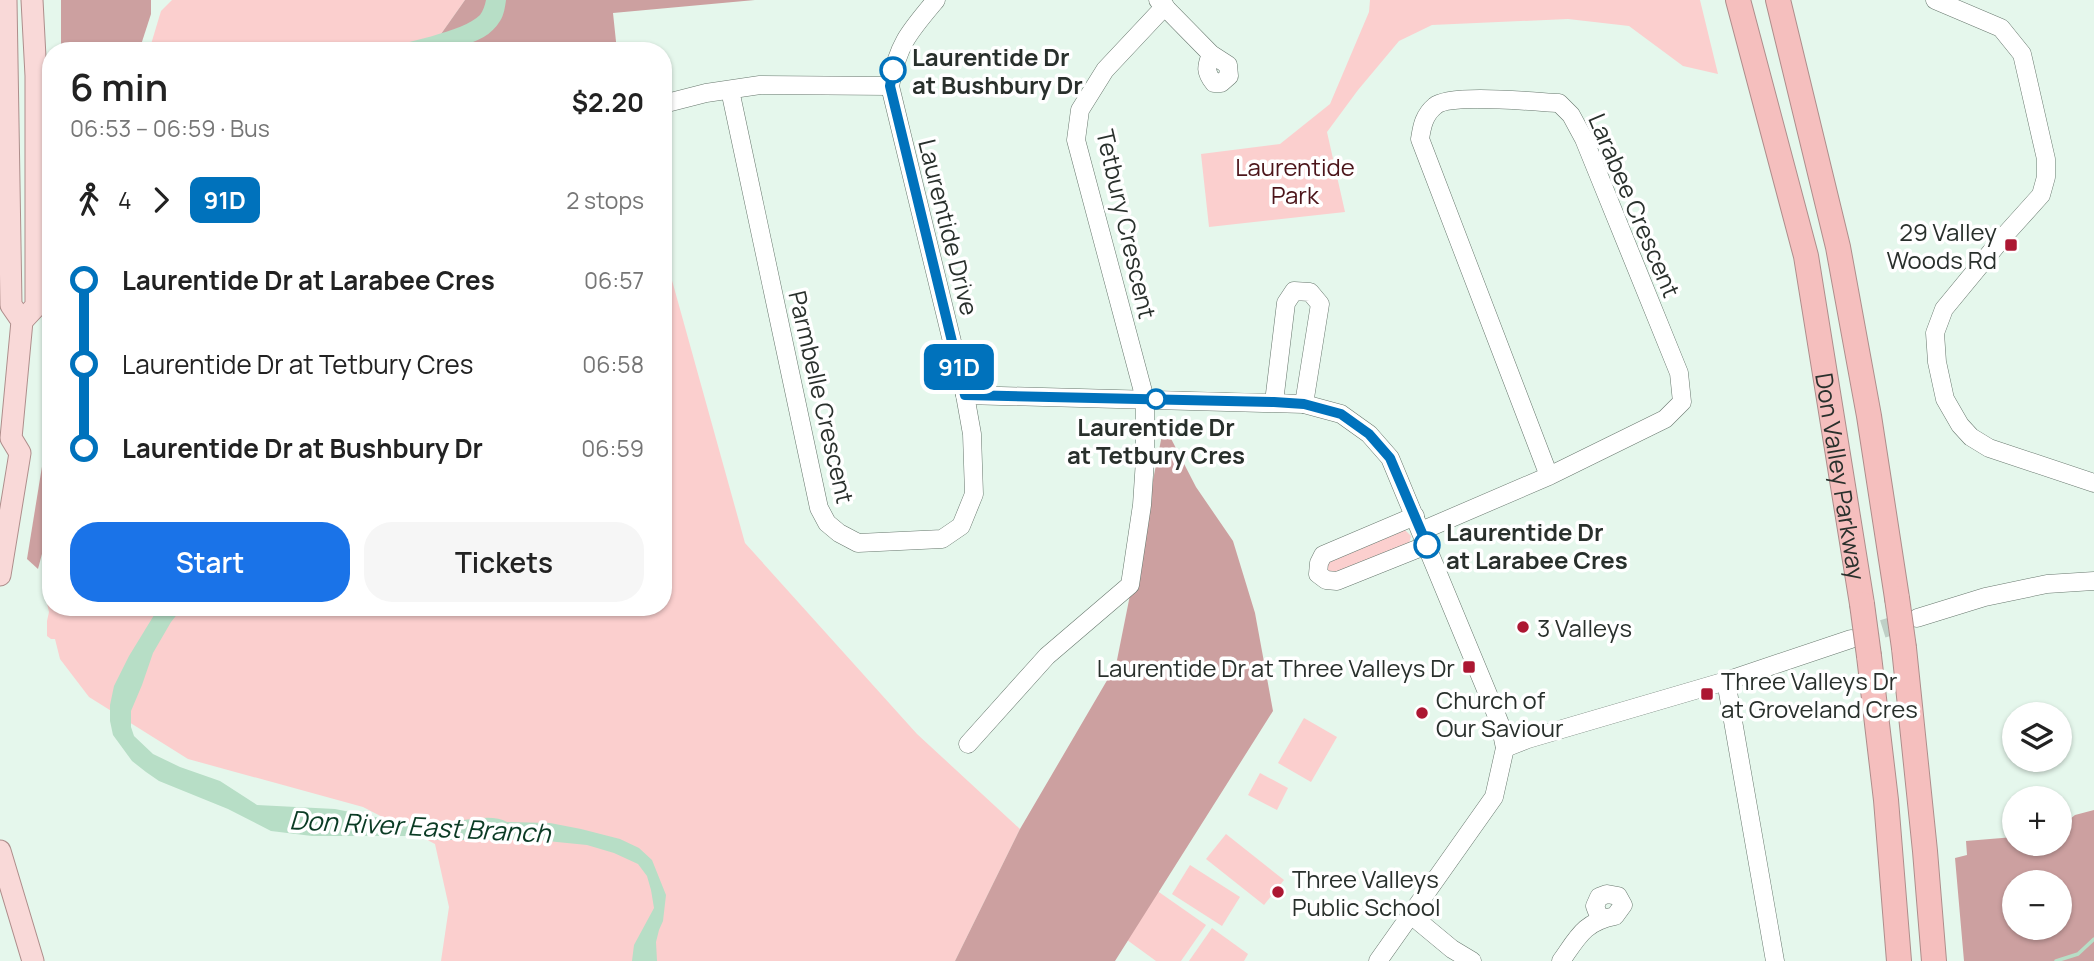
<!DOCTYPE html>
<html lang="en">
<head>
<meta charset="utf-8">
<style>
  :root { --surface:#fff; --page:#f6f6f6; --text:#222; --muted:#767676; --accent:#1a73e8 }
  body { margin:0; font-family:Manrope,sans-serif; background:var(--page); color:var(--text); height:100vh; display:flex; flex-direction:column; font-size:26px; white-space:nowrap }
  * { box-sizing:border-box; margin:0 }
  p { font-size:23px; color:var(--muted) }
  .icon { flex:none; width:38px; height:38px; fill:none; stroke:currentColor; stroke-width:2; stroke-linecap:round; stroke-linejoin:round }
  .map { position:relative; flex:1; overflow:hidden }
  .sheet { position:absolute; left:42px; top:42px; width:630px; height:574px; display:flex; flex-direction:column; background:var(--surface); border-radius:28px; box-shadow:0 2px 5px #0004 }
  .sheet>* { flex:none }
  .badge { padding:0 14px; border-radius:10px; font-size:24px; line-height:46px }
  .buttons { position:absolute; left:2002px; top:702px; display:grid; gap:14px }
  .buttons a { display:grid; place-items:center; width:70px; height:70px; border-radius:50%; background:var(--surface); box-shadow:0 2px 5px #0004; font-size:35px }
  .map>.badge { position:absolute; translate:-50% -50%; box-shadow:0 0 0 4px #fff }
  .legs { display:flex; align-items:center; gap:10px; height:77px; padding:0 28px; font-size:23px }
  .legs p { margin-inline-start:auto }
  .summary { display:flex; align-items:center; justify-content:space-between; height:119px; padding:0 28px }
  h1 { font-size:38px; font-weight:600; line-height:52px }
  .cta { display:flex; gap:14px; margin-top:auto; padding:14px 28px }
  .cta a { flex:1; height:80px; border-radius:28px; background:var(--accent); color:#fff; font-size:28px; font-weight:600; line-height:80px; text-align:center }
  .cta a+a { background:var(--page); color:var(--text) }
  ul { padding:0 28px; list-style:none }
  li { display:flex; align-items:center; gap:24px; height:84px; font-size:26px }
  li i { display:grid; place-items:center; width:10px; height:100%; margin:0 9px; background:currentColor }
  li i::after { content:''; width:18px; height:18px; margin:-9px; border:5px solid; border-radius:50%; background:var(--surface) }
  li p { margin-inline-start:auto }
  li:first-child i { background:linear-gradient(#0000 50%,currentColor 0) }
  li:last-child i { background:linear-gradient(currentColor 50%,#0000 0) }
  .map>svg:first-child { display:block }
  .green { fill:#fbcfce }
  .forest { fill:#cca0a0; fill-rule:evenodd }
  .water { fill:#b7dec6 }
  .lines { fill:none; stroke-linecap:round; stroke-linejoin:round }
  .stream { stroke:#b7dec6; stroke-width:3.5 }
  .minor-tunnel { stroke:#bfcfc6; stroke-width:18; stroke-dasharray:18 9; stroke-linecap:butt }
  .minor-casing { stroke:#68786e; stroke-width:19 }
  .major-casing { stroke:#ae8d8b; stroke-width:23 }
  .highway-casing { stroke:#ae8d8b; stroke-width:26 }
  .minor { stroke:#fff; stroke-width:18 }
  .major { stroke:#f9d9d8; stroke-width:21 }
  .highway { stroke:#f5bfbe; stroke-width:24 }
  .highway-bridge-casing { stroke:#ae8d8b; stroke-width:26; stroke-linecap:butt }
  .highway-bridge { stroke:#f5bfbe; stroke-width:24 }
  .line-1-casing { stroke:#fff; stroke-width:16 }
  .line-1 { stroke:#0072bc; stroke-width:10 }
  .stop-1-dot { fill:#fff; stroke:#0072bc; stroke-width:3.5 }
  .poi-dot { fill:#ac1732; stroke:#fff; stroke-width:2.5 }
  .labels { text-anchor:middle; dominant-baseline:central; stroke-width:7; stroke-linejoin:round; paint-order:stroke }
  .stop-label { font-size:24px; font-weight:bold; fill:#29302c; stroke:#fff; text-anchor:start }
  .park-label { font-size:24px; fill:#4c151a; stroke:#fff }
  .street-label { font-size:24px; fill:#29302c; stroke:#fff }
  .poi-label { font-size:24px; fill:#29302c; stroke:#fff; text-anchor:start }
  .water-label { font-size:26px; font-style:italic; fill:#0a3b24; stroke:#fff }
</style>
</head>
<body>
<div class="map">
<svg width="2094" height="961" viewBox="0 0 2094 961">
  <rect width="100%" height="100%" fill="#e5f7ec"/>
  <!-- green -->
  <g class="green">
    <polygon points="172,0 465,0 429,51 149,51 161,11"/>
    <polygon points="1370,0 1700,0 1718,74 1683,66 1629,26 1568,19 1432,25 1399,41 1358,90 1327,132 1345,212 1209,227 1201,154 1280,144 1330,104 1369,12"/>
    <polygon points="663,248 745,543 917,734 1020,829 955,961 441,961 449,907 435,844 363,807 188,759 89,697 60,659 55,639 51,639 47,636 47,621 49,612 42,582 51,550 51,607 663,607"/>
    <polygon points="1403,528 1411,536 1409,544 1333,575 1328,574 1325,561"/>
    <polygon points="1304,718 1337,737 1311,782 1278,763"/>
    <polygon points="1260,773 1288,788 1277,810 1248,795"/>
    <polygon points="1226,834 1284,880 1264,905 1206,859"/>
    <polygon points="1190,865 1240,897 1222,926 1172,894"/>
    <polygon points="1156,890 1206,925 1181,961 1156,961 1123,937"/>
    <polygon points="1212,928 1248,954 1244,961 1189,961"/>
  </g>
  <!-- forest -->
  <g class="forest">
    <polygon points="61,0 151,0 151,14 139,51 61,51"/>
    <polygon points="465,0 755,0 613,13 617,51 429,51"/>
    <polygon points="51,411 51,520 38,569 27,559"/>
    <polygon points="1164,425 1196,487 1233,541 1255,613 1273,711 1115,961 955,961 1020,829 1116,665"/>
    <path d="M2094 810V961H1964L1955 858 1967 855 1966 841 2014 837V844H2060V827L2075 815ZM2060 882V928H2014V882Z"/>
  </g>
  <!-- water -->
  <g class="water">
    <path d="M486 0H506C505 7 504 15 500 21 480 56 410 51 376 51 400 43 464 32 480 15 483 11 485 5 486 0Z"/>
    <path d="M159 607H183L171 622 153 653 142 685 131 711V727L134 736 153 754 180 767 220 781 257 805 335 809 390 820C403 828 415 822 429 821 435 821 440 823 446 823 463 821 492 813 507 822L550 823 581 829 620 839 639 848 652 860 666 895 663 921 659 930 656 942 657 961H632L634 945 654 908 651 890 647 876 638 864 614 853 587 845 537 840H436L417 836H312L271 831 228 809 159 781 146 772 132 761 113 735 110 721V705L114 686 129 656Z"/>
  </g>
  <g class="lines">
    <!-- stream -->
    <polyline class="stream" points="2056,961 2078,954 2094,939"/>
    <!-- minor-tunnel -->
    <polyline class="minor-tunnel" points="1857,637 1911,620"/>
    <defs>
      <g id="minor">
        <path d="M1158 0 1211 54 1228 65 1229 76 1221 83H1214C1205 72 1206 67 1211 54"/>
        <polyline points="1935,0 2001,28 2022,54 2046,159 2046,177 2041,195 2005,235 1944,309 1935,333 1937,362 1945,399 1960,425 1971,437 1989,448 2094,483"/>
        <path d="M730 90 819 508 827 523 839 533 858 543 942 539 961 526 974 494 972 434 965 395 890 86C898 44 909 32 936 0"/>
        <polyline points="663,104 706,93 760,85 890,86"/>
        <polyline points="965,395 1304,404 1341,414 1369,434 1390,458 1492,704 1500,724 1505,748 1494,797 1378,961"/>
        <polyline points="1274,402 1286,303 1294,291 1310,292 1320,304 1304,404"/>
        <polyline points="1415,516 1323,555 1319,563 1318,574 1326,580 1337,581 1427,545"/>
        <path d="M1421 531 1549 476 1665 419 1682 402 1679 373 1584 139 1571 115 1559 103C1536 102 1450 93 1435 106 1424 115 1422 126 1420 139L1549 476"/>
        <polyline points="1917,618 1985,597 2047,584 2094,581"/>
        <polyline points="1726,681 1775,961"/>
        <polyline points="968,744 1047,656 1130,585 1142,505 1145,460 1145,399 1076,140 1080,110 1105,70 1165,6"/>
        <polyline points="1505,748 1528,739 1726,681 1851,639"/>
        <polyline points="1411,915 1452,949 1472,961"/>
        <path d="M1561 961C1578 937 1584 922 1615 916L1623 905 1618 896 1607 894 1599 897 1595 906 1600 919"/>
      </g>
      <g id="major">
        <polyline points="22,321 36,306 36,76 32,0"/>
        <polyline points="0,575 20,453 11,438 22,321 11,305 6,0"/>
        <polyline points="0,851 33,961"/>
      </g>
      <g id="highway">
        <path id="s1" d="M1738 0 1806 256 1862 604"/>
        <polyline points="1778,0 1838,247 1869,416 1897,598"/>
        <polyline points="1904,648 1925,851 1934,961"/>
        <polyline points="1869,656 1886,800 1899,961"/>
      </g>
    </defs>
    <!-- minor casing -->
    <use href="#minor" class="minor-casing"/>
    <!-- major casing -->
    <use href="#major" class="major-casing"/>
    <!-- highway casing -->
    <use href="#highway" class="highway-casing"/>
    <!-- minor -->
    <use href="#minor" class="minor"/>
    <!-- major -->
    <use href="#major" class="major"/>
    <!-- highway -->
    <use href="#highway" class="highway"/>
    <defs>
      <g id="highway-bridge">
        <polyline points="1897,598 1904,648"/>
        <polyline points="1862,604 1869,656"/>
      </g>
    </defs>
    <!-- highway-bridge casing -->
    <use href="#highway-bridge" class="highway-bridge-casing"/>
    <!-- highway-bridge -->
    <use href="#highway-bridge" class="highway-bridge"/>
  </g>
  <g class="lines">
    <defs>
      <polyline id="line-1" points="893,70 890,86 965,395 1274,402 1304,404 1341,414 1369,434 1390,458 1427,545"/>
    </defs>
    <!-- line-1 casing -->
    <use href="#line-1" class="line-1-casing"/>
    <!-- line-1 -->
    <use href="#line-1" class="line-1"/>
  </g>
  <!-- markers -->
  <g class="stop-1-dot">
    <circle cx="893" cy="70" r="12"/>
    <circle cx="1156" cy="399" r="9"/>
    <circle cx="1427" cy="545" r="12"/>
  </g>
  <g class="poi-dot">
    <rect x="2004" y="238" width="14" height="14" rx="3.5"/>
    <circle cx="1523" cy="627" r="7"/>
    <rect x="1462" y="660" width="14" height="14" rx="3.5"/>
    <rect x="1700" y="687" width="14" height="14" rx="3.5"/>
    <circle cx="1422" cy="713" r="7"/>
    <circle cx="1278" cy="892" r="7"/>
  </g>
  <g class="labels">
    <!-- stop labels -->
    <g class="stop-label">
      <text x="912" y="56">Laurentide Dr<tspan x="912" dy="28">at Bushbury Dr</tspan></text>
      <text x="1156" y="426" text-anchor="middle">Laurentide Dr<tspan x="1156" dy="28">at Tetbury Cres</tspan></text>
      <text x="1446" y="531">Laurentide Dr<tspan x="1446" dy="28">at Larabee Cres</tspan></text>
    </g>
    <!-- park labels -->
    <g class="park-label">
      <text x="1295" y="166">Laurentide<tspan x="1295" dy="28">Park</tspan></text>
    </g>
    <!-- street labels -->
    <g class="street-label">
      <text transform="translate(1635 205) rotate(67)">Larabee Crescent</text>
      <text transform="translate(1127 224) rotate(77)">Tetbury Crescent</text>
      <text transform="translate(949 227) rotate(76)">Laurentide Drive</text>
      <text transform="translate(822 397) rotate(77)">Parmbelle Crescent</text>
      <text stroke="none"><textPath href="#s1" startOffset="488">Don Valley Parkway</textPath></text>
    </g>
    <!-- poi labels -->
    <g class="poi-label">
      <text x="1997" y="231" text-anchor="end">29 Valley<tspan x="1997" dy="28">Woods Rd</tspan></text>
      <text x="1537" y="627">3 Valleys</text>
      <text x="1455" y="667" text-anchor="end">Laurentide Dr at Three Valleys Dr</text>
      <text x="1721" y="680">Three Valleys Dr<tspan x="1721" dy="28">at Groveland Cres</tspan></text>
      <text x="1436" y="699">Church of<tspan x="1436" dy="28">Our Saviour</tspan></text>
      <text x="1292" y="878">Three Valleys<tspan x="1292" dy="28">Public School</tspan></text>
    </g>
    <!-- water labels -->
    <g class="water-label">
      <text transform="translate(420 826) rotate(3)">Don River East Branch</text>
    </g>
  </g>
</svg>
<div class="buttons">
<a><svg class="icon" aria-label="layers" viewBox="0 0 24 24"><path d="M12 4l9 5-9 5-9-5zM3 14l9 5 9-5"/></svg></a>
<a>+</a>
<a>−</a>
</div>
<b class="badge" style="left:959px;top:367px;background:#0072bc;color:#fff">91D</b>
<section class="sheet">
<div class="summary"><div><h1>6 min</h1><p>06:53 – 06:59 · Bus</p></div><b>$2.20</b></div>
<div class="legs"><svg class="icon" aria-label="walk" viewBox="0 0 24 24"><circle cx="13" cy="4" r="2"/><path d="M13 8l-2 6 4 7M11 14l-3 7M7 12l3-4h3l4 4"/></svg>4<svg class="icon" aria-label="forward" viewBox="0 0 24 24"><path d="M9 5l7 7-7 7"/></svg><b class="badge" style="background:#0072bc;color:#fff">91D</b><p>2 stops</p></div>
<ul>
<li><i style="color:#0072bc"></i><b>Laurentide Dr at Larabee Cres</b><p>06:57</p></li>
<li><i style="color:#0072bc"></i><span>Laurentide Dr at Tetbury Cres</span><p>06:58</p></li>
<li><i style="color:#0072bc"></i><b>Laurentide Dr at Bushbury Dr</b><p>06:59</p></li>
</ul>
<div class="cta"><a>Start</a><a>Tickets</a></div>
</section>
</div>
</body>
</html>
